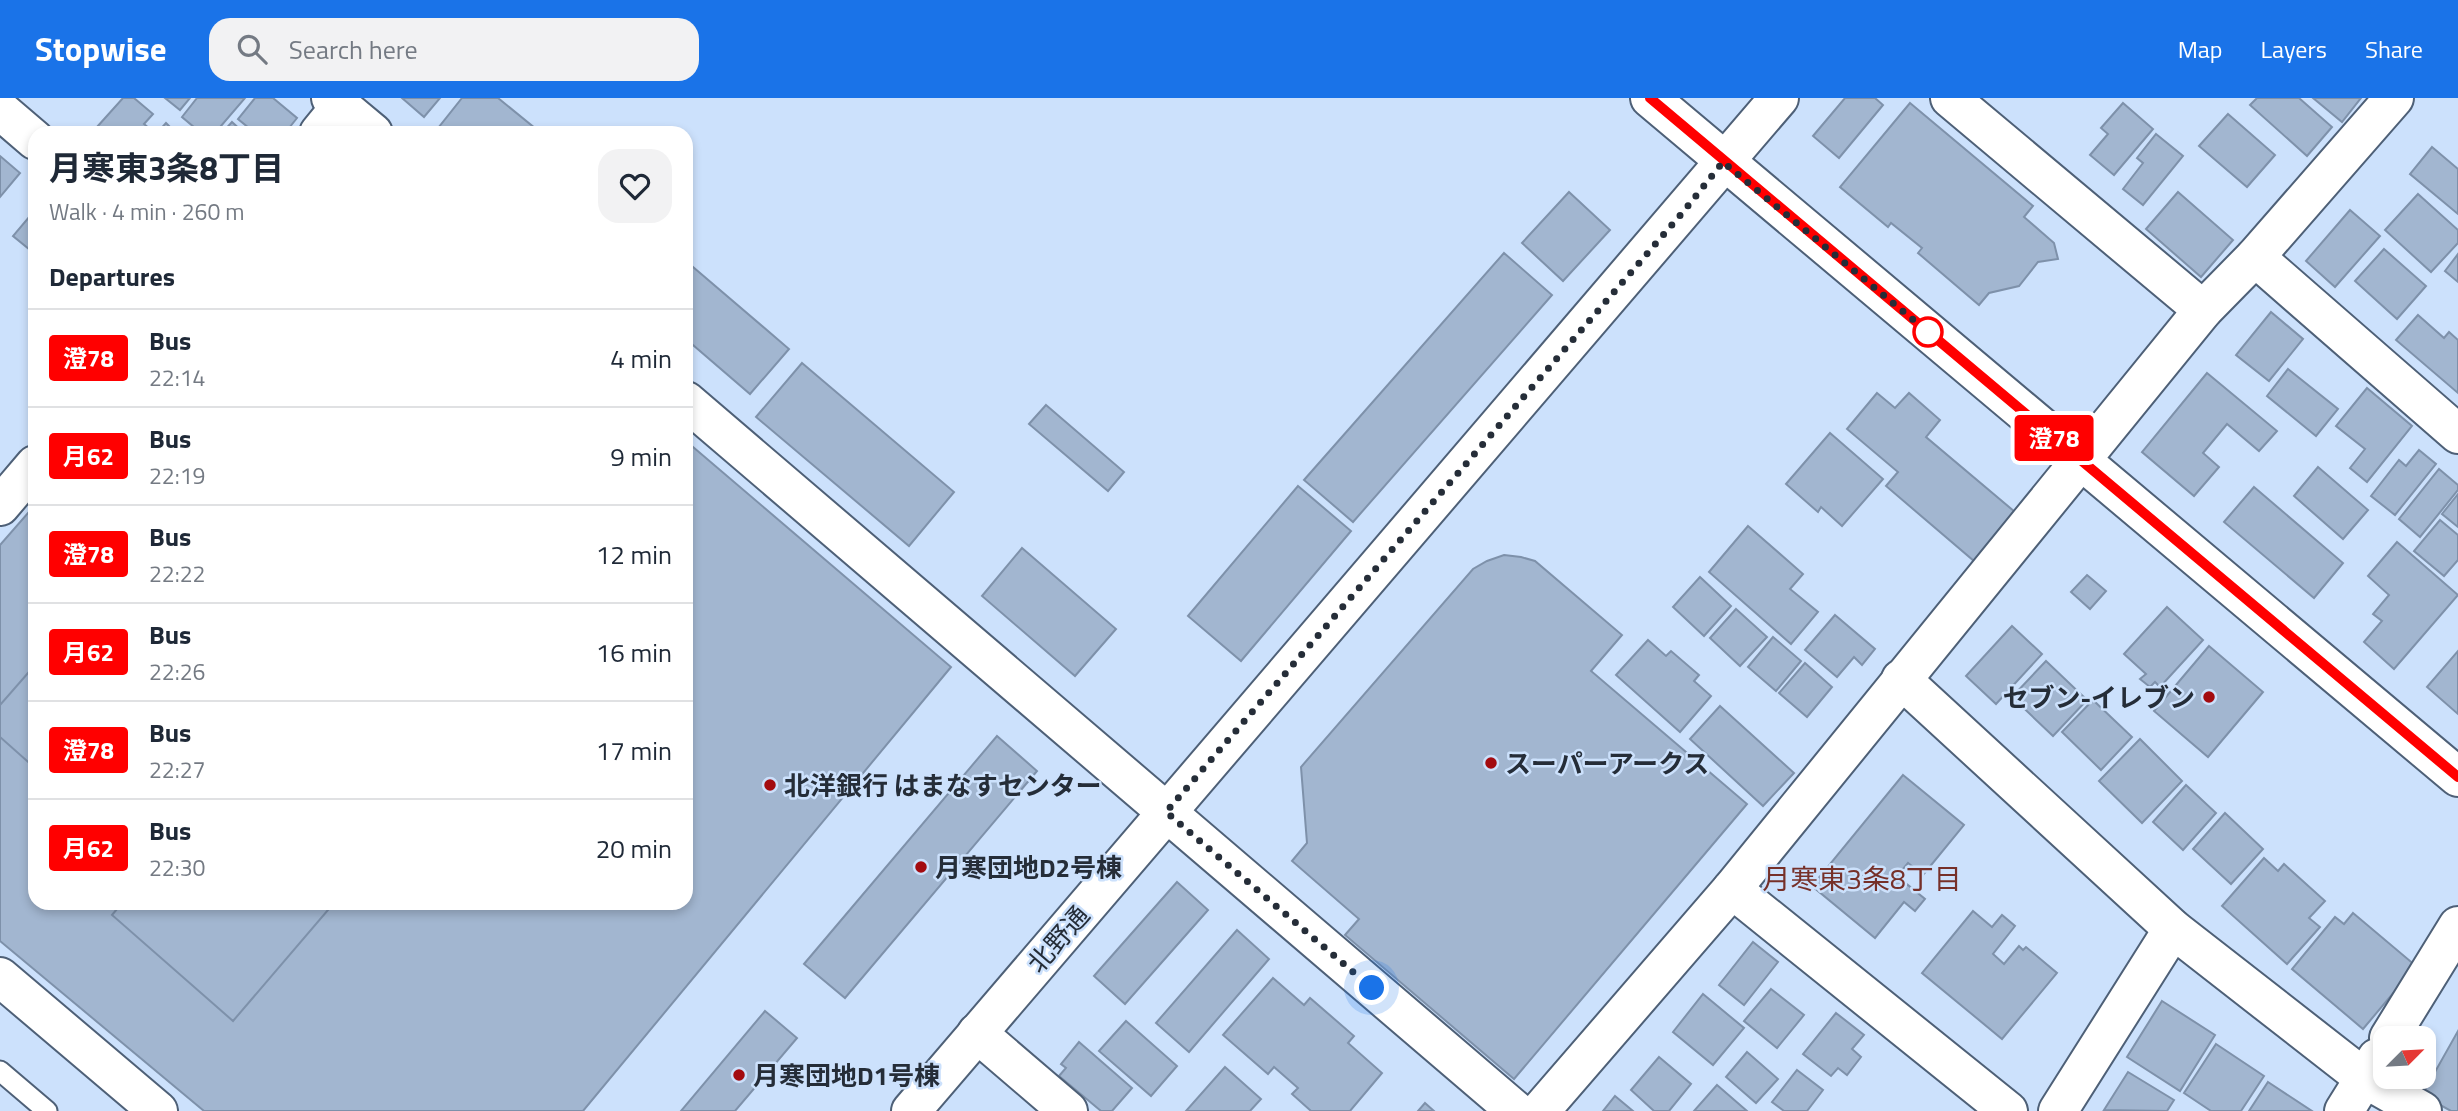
<!DOCTYPE html>
<html lang="en">
<head>
<meta charset="utf-8">
<style>
  :root { --surface:#fff; --page:#f2f2f3; --text:#1f2937; --muted:#747a83; --line:#e0e1e3; --accent:#1a73e8 }
  body { margin:0; font-family:"Titillium Web","Noto Sans JP",sans-serif; background:var(--page); color:var(--text); height:100vh; display:flex; flex-direction:column; font-size:26px; white-space:nowrap }
  * { box-sizing:border-box; margin:0 }
  p { font-size:23px; color:var(--muted) }
  .icon { flex:none; width:38px; height:38px; fill:none; stroke:currentColor; stroke-width:2; stroke-linecap:round; stroke-linejoin:round }
  .map { position:relative; flex:1; overflow:hidden }
  .side { position:absolute; left:28px; top:28px; width:665px; height:784px; display:flex; flex-direction:column; background:var(--surface); border-radius:21px; box-shadow:0 4px 10px #0003 }
  .side>* { flex:none }
  .badge { padding:0 14px; border-radius:5px; font-size:24px; line-height:46px }
  .needle { width:46px; rotate:66deg }
  .fabs { position:absolute; left:2373px; top:928px; display:grid; gap:14px }
  .fabs a { display:grid; place-items:center; width:63px; height:63px; border-radius:14px; background:var(--surface); box-shadow:0 4px 10px #0003; font-size:35px }
  .you { position:absolute; width:35px; height:35px; margin:-18px; border:5px solid #fff; border-radius:50%; background:#1a73e8; box-shadow:0 0 0 10px #1a73e833 }
  .map>.badge { position:absolute; translate:-50% -50%; box-shadow:0 0 0 4px #fff }
  h2 { padding:0 21px; font-size:26px; line-height:63px }
  .round { display:grid; place-items:center; flex:none; width:74px; height:74px; border-radius:21px; background:var(--page) }
  .headline { display:flex; align-items:center; justify-content:space-between; height:119px; padding:0 21px }
  h1 { font-size:33px; font-weight:700; line-height:52px }
  ul { padding:0; list-style:none }
  li { display:flex; align-items:center; gap:21px; height:98px; padding:0 21px; border-top:2px solid var(--line) }
  li div { flex:1 }
  li b { display:block; font-size:26px }
  li em { font-style:normal }
  li .badge { min-width:77px; font-weight:700; text-align:center }
  header { display:flex; align-items:center; gap:42px; box-sizing:border-box; height:98px; padding:0 35px; background:var(--accent); color:#fff }
  header strong { font-size:33px }
  nav { display:flex; gap:38px; margin-inline-start:auto; font-size:24px }
  .search { width:490px; height:63px; background:var(--page); display:flex; align-items:center; gap:18px; box-sizing:border-box; padding:0 24px; border-radius:21px; color:var(--muted); font-size:26px }
  .map>svg:first-child { display:block }
  .building { fill:#a2b6d0; stroke:#7e91aa; stroke-width:2 }
  .lines { fill:none; stroke-linecap:round; stroke-linejoin:round }
  .lane-casing { stroke:#4e6077; stroke-width:23 }
  .street-casing { stroke:#4e6077; stroke-width:42 }
  .secondary-casing { stroke:#4e6077; stroke-width:42 }
  .lane { stroke:#fff; stroke-width:19 }
  .street { stroke:#fff; stroke-width:38 }
  .secondary { stroke:#fff; stroke-width:38 }
  .line-casing { stroke:#fff; stroke-width:16 }
  .line { stroke:#f00; stroke-width:10 }
  .walk { stroke:#252d38; stroke-width:7; stroke-dasharray:0 12.6 }
  .stop-dot { fill:#fff; stroke:#f00; stroke-width:3.5 }
  .poi-dot { fill:#a30b10; stroke:#cce1fc; stroke-width:2.5 }
  .labels { text-anchor:middle; dominant-baseline:central; stroke-width:5; stroke-linejoin:round; paint-order:stroke }
  .poi-label { font-size:26px; font-weight:bold; fill:#252d38; stroke:#cce1fc; text-anchor:start }
  .street-label { font-size:26px; fill:#252d38; stroke:#cce1fc }
  .neighbourhood-label { font-size:28px; fill:#763029; stroke:#cce1fc }
</style>
</head>
<body>
<header>
<strong>Stopwise</strong>
<div class="search"><svg class="icon" aria-label="search" viewBox="0 0 24 24"><circle cx="10" cy="10" r="6"/><path d="M15 15l6 6"/></svg>Search here</div>
<nav><a>Map</a><a>Layers</a><a>Share</a></nav>
</header>
<div class="map">
<svg width="2458" height="1013" viewBox="0 0 2458 1013">
  <rect width="100%" height="100%" fill="#cce1fc"/>
  <!-- building -->
  <g class="building">
    <polygon points="123,0 134,0 153,16 144,26 150,31 147,35 104,35 97,29"/>
    <polygon points="165,0 190,0 180,12"/>
    <polygon points="197,0 245,0 215,35 201,35 182,19"/>
    <polygon points="255,0 273,0 297,20 285,35 255,35 238,21"/>
    <polygon points="402,0 440,0 424,19"/>
    <polygon points="462,0 498,0 541,35 436,35 435,34"/>
    <polygon points="1845,0 1875,0 1883,7 1839,60 1813,38"/>
    <polygon points="2257,0 2299,0 2332,29 2307,58 2250,7"/>
    <polygon points="2313,0 2361,0 2342,24"/>
    <polygon points="1910,5 2033,108 2024,119 2054,145 2058,161 2038,164 2019,188 1989,195 1979,207 1918,155 1922,150 1891,125 1888,129 1840,89"/>
    <polygon points="2123,5 2153,31 2114,77 2090,57 2108,36 2101,30"/>
    <polygon points="2228,16 2275,57 2247,89 2199,48"/>
    <polygon points="232,24 244,35 222,35"/>
    <polygon points="166,25 176,35 157,35"/>
    <polygon points="2156,36 2183,58 2143,107 2123,91 2143,65 2137,60"/>
    <polygon points="2432,49 2458,71 2458,116 2410,76"/>
    <polygon points="0,58 20,75 0,99"/>
    <polygon points="1569,94 1610,132 1563,183 1522,145"/>
    <polygon points="2178,94 2233,142 2201,179 2146,131"/>
    <polygon points="2418,96 2458,132 2458,145 2431,174 2385,132"/>
    <polygon points="35,112 35,156 13,138"/>
    <polygon points="2350,112 2380,138 2335,189 2306,163"/>
    <polygon points="2384,151 2426,188 2397,221 2355,183"/>
    <polygon points="1504,155 1552,197 1353,424 1304,382"/>
    <polygon points="2458,156 2458,184 2445,173"/>
    <polygon points="686,163 789,251 750,296 686,241"/>
    <polygon points="2271,214 2303,241 2269,283 2236,257"/>
    <polygon points="2418,217 2444,240 2449,234 2458,242 2458,295 2396,242"/>
    <polygon points="802,265 954,394 909,448 756,319"/>
    <polygon points="2288,271 2338,311 2316,338 2267,298"/>
    <polygon points="2207,275 2277,333 2259,353 2227,326 2203,355 2219,369 2194,398 2142,354"/>
    <polygon points="2367,290 2412,328 2367,384 2350,370 2365,351 2336,328"/>
    <polygon points="1877,295 1895,310 1909,295 1940,322 1926,339 2015,414 1974,463 1886,388 1898,374 1847,331"/>
    <polygon points="1046,307 1124,374 1108,393 1029,326"/>
    <polygon points="1830,335 1883,381 1842,428 1821,409 1818,414 1786,386"/>
    <polygon points="686,343 951,569 583,1013 204,1013 0,843 0,447 35,407 35,805 686,805"/>
    <polygon points="2419,352 2436,366 2395,417 2371,398 2399,362 2406,368"/>
    <polygon points="2318,369 2368,412 2343,441 2294,398"/>
    <polygon points="2439,371 2458,387 2458,392 2420,439 2399,421"/>
    <polygon points="1298,388 1351,433 1241,563 1188,518"/>
    <polygon points="2254,389 2343,465 2314,500 2224,424"/>
    <polygon points="2458,396 2458,429 2442,416"/>
    <polygon points="2440,422 2458,437 2458,462 2444,478 2414,453"/>
    <polygon points="1748,428 1803,476 1790,491 1818,514 1791,546 1709,474"/>
    <polygon points="2397,444 2458,497 2394,571 2364,544 2382,523 2373,516 2389,497 2368,478"/>
    <polygon points="1022,450 1116,531 1075,578 982,498"/>
    <polygon points="1504,457 1521,459 1535,463 1622,537 1591,573 1747,706 1514,981 1345,837 1359,821 1292,763 1307,745 1301,669 1473,471 1487,463"/>
    <polygon points="2087,477 2106,493 2090,511 2071,494"/>
    <polygon points="1700,479 1731,508 1704,538 1673,509"/>
    <polygon points="2167,509 2203,542 2160,589 2155,584 2150,589 2140,581 2146,576 2124,556"/>
    <polygon points="1736,511 1767,539 1740,568 1710,540"/>
    <polygon points="1835,517 1875,551 1862,567 1854,559 1837,579 1805,552"/>
    <polygon points="2012,528 2042,556 1996,606 1966,578"/>
    <polygon points="1773,539 1801,563 1776,593 1748,569"/>
    <polygon points="1648,542 1666,558 1671,553 1699,577 1694,583 1711,598 1680,634 1616,577"/>
    <polygon points="2209,548 2263,594 2208,659 2154,613"/>
    <polygon points="2458,553 2458,616 2427,589"/>
    <polygon points="2046,563 2087,602 2053,638 2012,599"/>
    <polygon points="1805,565 1832,589 1807,619 1779,595"/>
    <polygon points="35,567 35,670 0,639 0,607"/>
    <polygon points="2093,602 2132,639 2101,672 2062,634"/>
    <polygon points="1720,608 1794,675 1763,708 1690,641"/>
    <polygon points="997,638 1037,673 845,900 804,866"/>
    <polygon points="2140,641 2182,683 2142,725 2099,683"/>
    <polygon points="1903,677 1964,727 1923,777 1908,765 1897,778 1925,801 1915,813 1904,804 1875,840 1812,788"/>
    <polygon points="2186,687 2216,715 2183,752 2153,724"/>
    <polygon points="2225,715 2263,751 2231,786 2193,751"/>
    <polygon points="2264,760 2278,773 2284,766 2325,803 2309,820 2320,829 2287,866 2222,808"/>
    <polygon points="1177,784 1208,812 1125,906 1094,878"/>
    <polygon points="122,805 334,805 233,923 112,817"/>
    <polygon points="1973,813 1992,829 2002,817 2015,828 1993,856 2004,866 2019,848 2023,852 2026,849 2057,875 2002,941 1922,875"/>
    <polygon points="2353,815 2416,868 2363,931 2292,871 2335,819 2344,826"/>
    <polygon points="1237,832 1269,861 1189,954 1156,925"/>
    <polygon points="1753,844 1778,864 1744,907 1719,887"/>
    <polygon points="1273,880 1304,907 1310,900 1354,938 1348,945 1382,975 1350,1013 1311,1013 1292,996 1298,990 1274,969 1268,976 1223,937"/>
    <polygon points="1771,891 1804,917 1777,950 1744,923"/>
    <polygon points="1703,896 1744,930 1713,967 1673,934"/>
    <polygon points="2162,903 2215,937 2180,993 2127,959"/>
    <polygon points="765,913 797,940 735,1013 681,1013"/>
    <polygon points="1836,915 1864,937 1852,951 1861,959 1847,977 1838,970 1831,978 1803,956"/>
    <polygon points="1126,923 1177,968 1151,998 1099,953"/>
    <polygon points="2458,933 2458,1013 2451,1013 2422,997"/>
    <polygon points="1079,944 1132,990 1112,1013 1101,1013 1059,978 1066,970 1061,966"/>
    <polygon points="2216,946 2264,978 2241,1013 2211,1013 2184,995"/>
    <polygon points="1747,954 1778,981 1756,1005 1726,979"/>
    <polygon points="1659,959 1691,986 1669,1013 1654,1013 1631,992"/>
    <polygon points="1225,969 1261,1001 1250,1013 1186,1013"/>
    <polygon points="1797,972 1823,992 1807,1013 1784,1013 1772,1004"/>
    <polygon points="2128,974 2174,1002 2167,1013 2104,1012"/>
    <polygon points="2268,984 2312,1013 2249,1013"/>
    <polygon points="1717,987 1747,1013 1694,1013"/>
    <polygon points="1615,998 1633,1013 1603,1013"/>
    <polygon points="1425,1005 1434,1013 1418,1013"/>
  </g>
  <g class="lines">
    <defs>
      <polyline id="lane" points="0,973 47,1013"/>
      <g id="street">
        <polyline points="331,0 373,35"/>
        <polyline points="1950,0 2203,212"/>
        <polyline points="0,12 35,42"/>
        <polyline points="319,35 341,8"/>
        <polyline points="2255,159 2458,336"/>
        <polyline points="686,303 1516,1013"/>
        <polyline points="0,408 35,367"/>
        <polyline points="1901,581 2173,831 2364,980 2422,1013"/>
        <polyline points="1732,791 2008,1013"/>
        <polyline points="0,879 158,1013"/>
        <polyline points="977,935 1068,1013"/>
        <polyline points="2389,940 2458,828"/>
        <polyline points="1540,1013 1732,791 2203,212 2255,159 2394,0"/>
        <polyline points="2058,1013 2173,831"/>
        <polyline points="2344,1013 2377,960"/>
      </g>
      <g id="secondary">
        <polyline points="1650,0 2458,679"/>
        <polyline points="911,1013 1779,0"/>
      </g>
    </defs>
    <!-- lane casing -->
    <use href="#lane" class="lane-casing"/>
    <!-- street casing -->
    <use href="#street" class="street-casing"/>
    <!-- secondary casing -->
    <use href="#secondary" class="secondary-casing"/>
    <!-- lane -->
    <use href="#lane" class="lane"/>
    <!-- street -->
    <use href="#street" class="street"/>
    <!-- secondary -->
    <use href="#secondary" class="secondary"/>
  </g>
  <g class="lines">
    <defs>
      <polyline id="line" points="1650,0 2458,679"/>
    </defs>
    <!-- line casing -->
    <use href="#line" class="line-casing"/>
    <!-- line -->
    <use href="#line" class="line"/>
    <!-- walk -->
    <polyline class="walk" points="1372,890 1166,714 1683,114 1723,64 1934,239 1928,234"/>
  </g>
  <!-- markers -->
  <circle class="stop-dot" cx="1928" cy="234" r="14"/>
  <g class="poi-dot">
    <circle cx="2209" cy="599" r="7"/>
    <circle cx="1491" cy="665" r="7"/>
    <circle cx="770" cy="687" r="7"/>
    <circle cx="921" cy="769" r="7"/>
    <circle cx="739" cy="977" r="7"/>
  </g>
  <g class="labels">
    <!-- poi labels -->
    <g class="poi-label">
      <text x="2195" y="599" text-anchor="end">セブン-イレブン</text>
      <text x="1505" y="665">スーパーアークス</text>
      <text x="784" y="687">北洋銀行 はまなすセンター</text>
      <text x="935" y="769">月寒団地D2号棟</text>
      <text x="753" y="977">月寒団地D1号棟</text>
    </g>
    <!-- street labels -->
    <g class="street-label">
      <text transform="translate(1058 841) rotate(-49)">北野通</text>
    </g>
    <!-- neighbourhood labels -->
    <g class="neighbourhood-label">
      <text x="1862" y="780">月寒東3条8丁目</text>
    </g>
  </g>
</svg>
<div class="fabs">
<a><svg class="needle" viewBox="-14 -14 28 28"><path d="M0-13l5 13h-10z" fill="#e53935"/><path d="M0 13l5-13h-10z" fill="#747a83"/></svg></a>
</div>
<div class="you" style="left:1372px;top:890px"></div>
<b class="badge" style="left:2054px;top:340px;background:#f00;color:#fff">澄78</b>
<section class="side">
<div class="headline"><div><h1>月寒東3条8丁目</h1><p>Walk · 4 min · 260 m</p></div><a class="round"><svg class="icon" aria-label="heart" viewBox="0 0 24 24"><path d="M12 20l-8-8c-3-5 5-10 8-4 3-6 11-1 8 4z"/></svg></a></div>
<h2>Departures</h2>
<ul>
<li><span class="badge" style="background:#f00;color:#fff">澄78</span><div><b>Bus</b><p>22:14</p></div><em>4 min</em></li>
<li><span class="badge" style="background:#f00;color:#fff">月62</span><div><b>Bus</b><p>22:19</p></div><em>9 min</em></li>
<li><span class="badge" style="background:#f00;color:#fff">澄78</span><div><b>Bus</b><p>22:22</p></div><em>12 min</em></li>
<li><span class="badge" style="background:#f00;color:#fff">月62</span><div><b>Bus</b><p>22:26</p></div><em>16 min</em></li>
<li><span class="badge" style="background:#f00;color:#fff">澄78</span><div><b>Bus</b><p>22:27</p></div><em>17 min</em></li>
<li><span class="badge" style="background:#f00;color:#fff">月62</span><div><b>Bus</b><p>22:30</p></div><em>20 min</em></li>
</ul>
</section>
</div>
</body>
</html>
